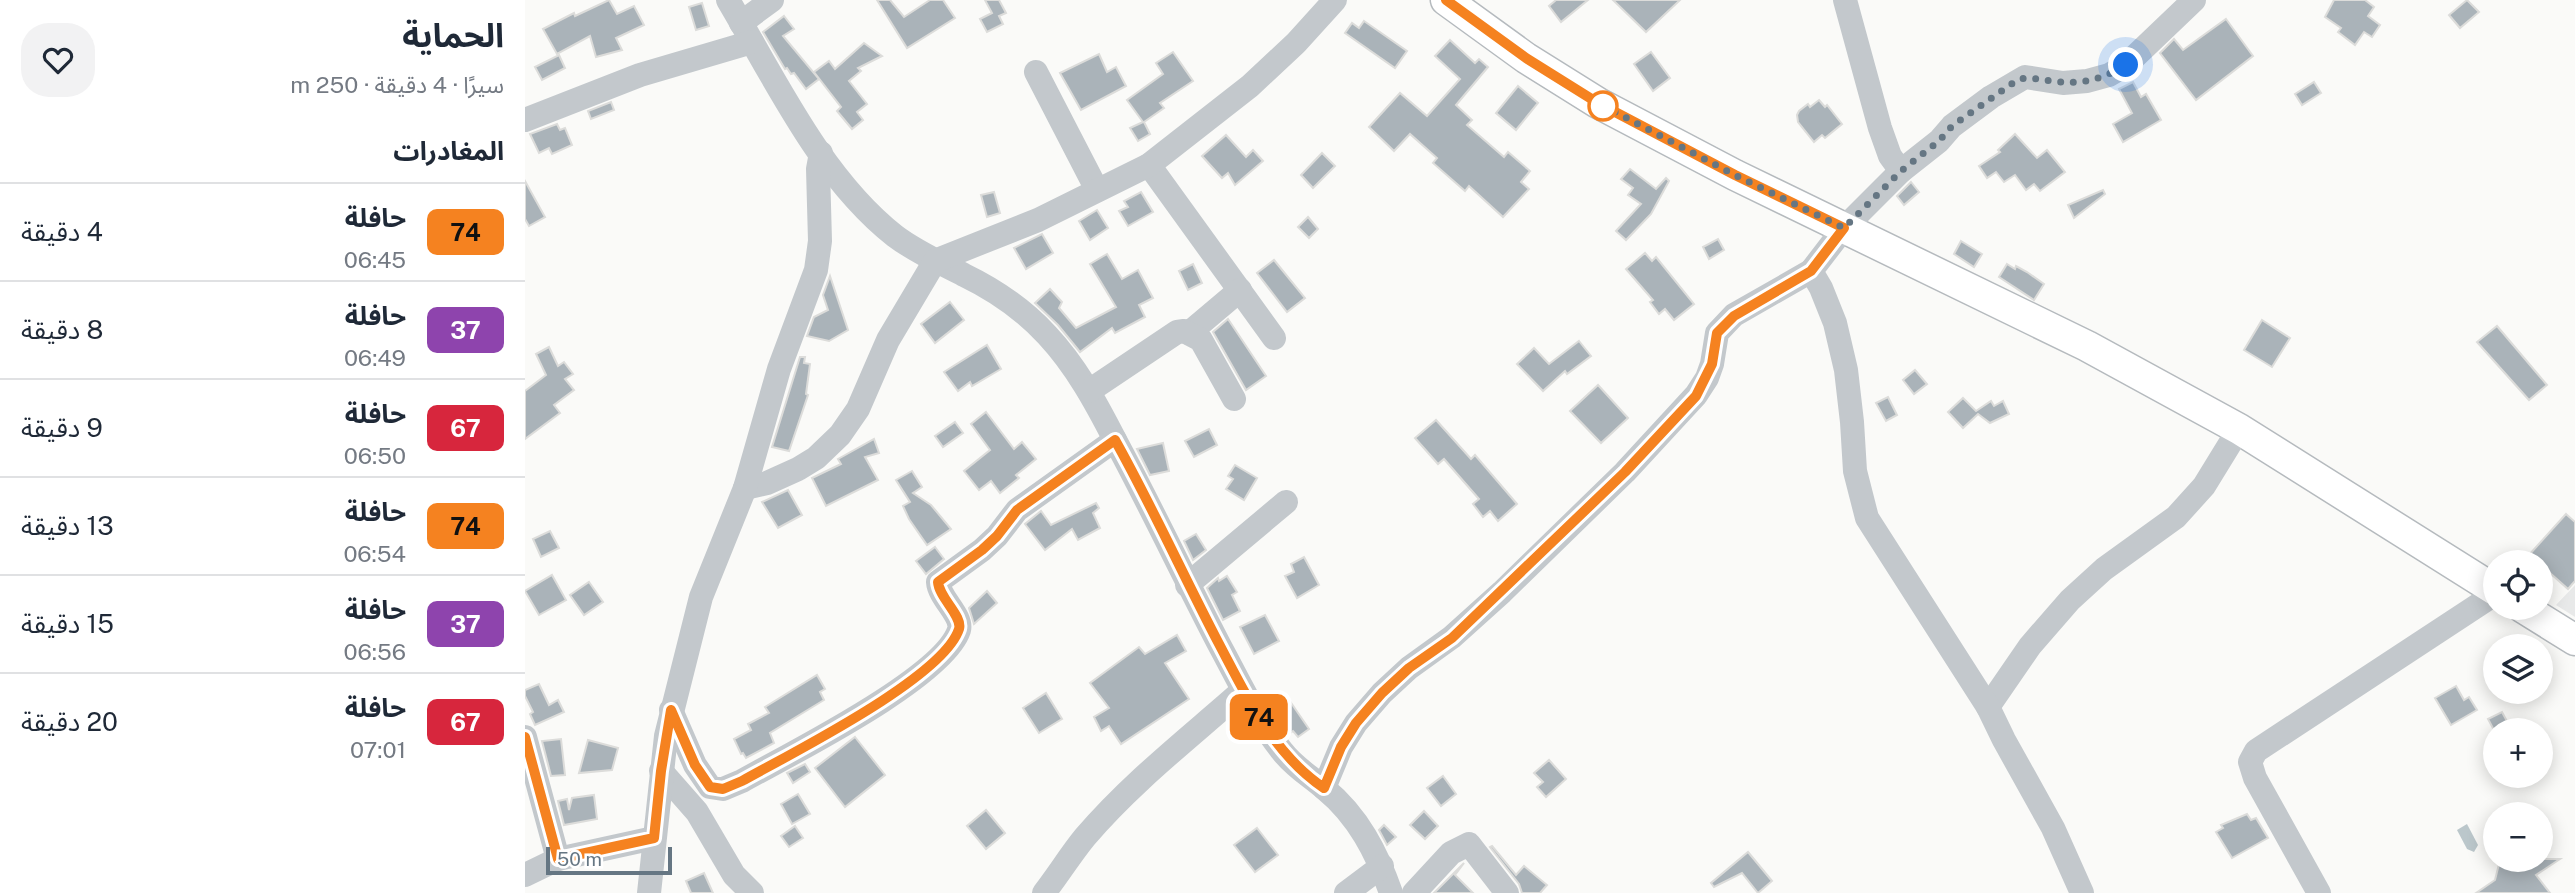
<!DOCTYPE html>
<html lang="ar">
<head>
<meta charset="utf-8">
<style>
  :root { --surface:#fff; --page:#f2f2f3; --text:#1f2937; --muted:#747a83; --line:#e0e1e3 }
  body { margin:0; font-family:"Public Sans","Noto Sans Arabic",sans-serif; background:var(--page); color:var(--text); direction:rtl; height:100vh; display:flex; flex-direction:column; font-size:26px; white-space:nowrap }
  * { box-sizing:border-box; margin:0 }
  p { font-size:23px; color:var(--muted) }
  .icon { flex:none; width:38px; height:38px; fill:none; stroke:currentColor; stroke-width:2; stroke-linecap:round; stroke-linejoin:round }
  .map { position:relative; flex:1; overflow:hidden; direction:ltr }
  .details { display:flex; flex-direction:column; background:var(--surface); width:525px }
  .details>* { flex:none }
  .badge { padding:0 14px; border-radius:10px; font-size:24px; line-height:46px }
  .buttons { position:absolute; left:1958px; top:550px; display:grid; gap:14px }
  .buttons a { display:grid; place-items:center; width:70px; height:70px; border-radius:50%; background:var(--surface); box-shadow:0 4px 18px #0003; font-size:35px }
  .scale { position:absolute; left:21px; bottom:18px; width:126px; box-sizing:border-box; padding-left:7px; border:4px solid #657683; border-top:0; font-size:19px; line-height:24px; white-space:nowrap; color:#657683; -webkit-text-stroke:5px #fff; paint-order:stroke }
  .you { position:absolute; width:35px; height:35px; margin:-18px; border:5px solid #fff; border-radius:50%; background:#1a73e8; box-shadow:0 0 0 10px #1a73e833 }
  .map>.badge { position:absolute; translate:-50% -50%; box-shadow:0 0 0 4px #fff }
  h2 { padding:0 21px; font-size:26px; line-height:63px }
  .round { display:grid; place-items:center; flex:none; width:74px; height:74px; border-radius:28px; background:var(--page) }
  .overview { display:flex; align-items:center; justify-content:space-between; height:119px; padding:0 21px }
  h1 { font-size:33px; font-weight:700; line-height:52px }
  ul { padding:0; list-style:none }
  li { display:flex; align-items:center; gap:21px; height:98px; padding:0 21px; border-top:2px solid var(--line) }
  li div { flex:1 }
  li b { display:block; font-size:26px }
  li em { font-style:normal }
  li .badge { min-width:77px; font-weight:700; text-align:center }
  main { display:flex; flex:1; min-height:0 }
  .map>svg:first-child { display:block }
  .built { fill:#e8e9e9 }
  .water { fill:#bbc7cb }
  .building { fill:#aab3b9; stroke:#dcdcda; stroke-width:2 }
  .lines { fill:none; stroke-linecap:round; stroke-linejoin:round }
  .major-casing { stroke:#b5babe; stroke-width:33 }
  .minor { stroke:#c3c8cc; stroke-width:24 }
  .major { stroke:#fff; stroke-width:30 }
  .line-casing { stroke:#fff; stroke-width:16 }
  .line { stroke:#f58220; stroke-width:10 }
  .walk { stroke:#657683; stroke-width:7; stroke-dasharray:0 12.6 }
  .stop-dot { fill:#fff; stroke:#f58220; stroke-width:3.5 }
</style>
</head>
<body>
<main>
<div class="map">
<svg width="2050" height="893" viewBox="0 0 2050 893">
  <rect width="100%" height="100%" fill="#fafaf8"/>
  <!-- built -->
  <polygon class="built" points="2050,585 2050,617 2031,605"/>
  <!-- water -->
  <polygon class="water" points="1942,824 1953,845 1949,852 1942,849 1932,830"/>
  <!-- building -->
  <g class="building">
    <polygon points="84,0 92,14 109,6 119,25 91,38 97,50 71,57 65,36 32,54 18,29 49,13 50,16"/>
    <polygon points="352,0 365,0 379,17 405,0 418,0 430,18 382,48"/>
    <polygon points="460,0 474,0 481,13 474,16 478,24 462,32 455,19 467,13"/>
    <polygon points="1031,0 1063,0 1036,22 1024,6"/>
    <polygon points="1088,0 1155,0 1121,32"/>
    <polygon points="1809,0 1840,0 1849,7 1843,16 1855,25 1847,37 1839,32 1830,45 1813,32 1816,28 1800,17"/>
    <polygon points="1942,0 1954,12 1935,28 1924,15"/>
    <polygon points="177,3 184,26 171,30 164,7"/>
    <polygon points="259,16 269,29 258,36 294,79 281,89 269,73 266,74 262,68 260,69 238,32"/>
    <polygon points="1701,19 1728,56 1671,100 1635,53 1649,39 1658,50"/>
    <polygon points="839,21 882,51 870,68 820,33 827,23 834,28"/>
    <polygon points="925,40 950,63 954,59 963,67 931,105 947,120 942,125 979,157 983,152 1005,171 996,182 1004,189 978,217 944,186 940,191 908,163 912,158 885,134 869,151 844,127 875,93 902,116 935,79 910,56"/>
    <polygon points="339,43 357,56 333,68 336,71 324,81 342,104 332,112 338,120 327,129 312,111 316,107 289,72 304,61 310,69"/>
    <polygon points="648,52 668,81 635,103 639,108 619,122 625,134 613,141 605,128 618,122 602,100 638,74 631,63"/>
    <polygon points="1126,52 1145,78 1128,91 1109,64"/>
    <polygon points="574,54 582,72 591,67 601,86 556,110 535,73"/>
    <polygon points="34,55 40,68 17,80 10,67"/>
    <polygon points="1608,82 1616,97 1621,94 1636,120 1598,142 1588,124 1607,113 1594,89"/>
    <polygon points="1789,82 1796,93 1777,105 1770,94"/>
    <polygon points="993,86 1013,103 991,130 971,113"/>
    <polygon points="1294,100 1300,107 1302,105 1317,124 1300,138 1297,135 1289,142 1273,122 1272,115 1274,111 1283,104 1285,107"/>
    <polygon points="86,102 89,110 66,119 63,111"/>
    <polygon points="32,124 35,130 40,128 47,145 27,154 24,148 14,153 5,134"/>
    <polygon points="1490,134 1512,158 1522,150 1540,172 1515,191 1509,184 1501,190 1490,175 1479,182 1471,172 1462,178 1454,166 1475,152 1473,150"/>
    <polygon points="701,135 721,157 728,150 738,161 710,185 703,173 697,178 677,156"/>
    <polygon points="797,153 810,166 788,188 776,175"/>
    <polygon points="1105,169 1131,189 1141,178 1144,181 1126,214 1101,240 1091,231 1116,204 1103,195 1108,188 1096,179"/>
    <polygon points="0,181 20,217 4,226 0,219"/>
    <polygon points="1386,182 1394,192 1379,205 1372,196"/>
    <polygon points="1578,190 1580,194 1549,218 1543,205"/>
    <polygon points="469,192 475,213 462,217 456,195"/>
    <polygon points="616,192 628,212 603,226 594,211 603,207 599,201"/>
    <polygon points="572,210 583,228 565,240 554,221"/>
    <polygon points="783,217 793,229 784,238 773,227"/>
    <polygon points="517,234 528,253 501,269 489,248"/>
    <polygon points="1193,239 1199,250 1184,259 1178,247"/>
    <polygon points="1436,241 1457,254 1449,267 1429,254"/>
    <polygon points="1120,253 1127,261 1131,257 1169,304 1149,320 1140,309 1134,314 1125,302 1128,300 1101,269"/>
    <polygon points="582,254 597,279 613,270 628,298 614,305 620,317 590,333 587,328 555,352 533,325 510,303 525,289 537,302 534,308 551,328 591,307 565,264"/>
    <polygon points="749,260 780,298 762,312 732,273"/>
    <polygon points="668,264 677,283 663,290 654,271"/>
    <polygon points="1482,264 1490,269 1491,266 1502,272 1519,284 1509,300 1474,277"/>
    <polygon points="305,276 323,330 304,341 282,336 289,317 303,310 298,295"/>
    <polygon points="425,302 439,320 410,343 396,324"/>
    <polygon points="703,319 741,376 721,390 688,332"/>
    <polygon points="1737,320 1765,338 1747,367 1719,350"/>
    <polygon points="1972,326 2022,385 2004,400 1952,342"/>
    <polygon points="1054,341 1066,356 1042,374 1040,371 1018,391 992,364 1009,348 1024,364"/>
    <polygon points="462,345 476,369 447,386 445,382 433,391 419,372"/>
    <polygon points="24,347 33,366 39,362 48,374 40,379 49,390 29,405 35,413 0,439 0,391 21,375 11,354"/>
    <polygon points="275,357 280,357 279,363 285,364 281,394 283,395 264,451 247,447"/>
    <polygon points="1390,370 1402,384 1389,394 1378,380"/>
    <polygon points="1073,385 1103,418 1076,443 1045,411"/>
    <polygon points="1363,397 1372,415 1361,421 1351,403"/>
    <polygon points="1438,398 1451,411 1466,401 1469,406 1478,401 1484,414 1465,423 1453,414 1438,428 1423,412"/>
    <polygon points="461,412 489,449 497,442 511,459 491,475 494,478 475,493 466,481 454,490 439,471 465,450 446,424"/>
    <polygon points="911,420 946,459 950,455 992,504 973,521 965,511 958,517 948,504 954,499 919,459 913,464 890,438"/>
    <polygon points="430,422 438,433 418,447 410,436"/>
    <polygon points="684,429 692,445 669,457 660,441"/>
    <polygon points="349,439 354,453 340,457 353,480 301,506 287,478 316,464 313,459"/>
    <polygon points="638,443 644,471 625,475 612,449"/>
    <polygon points="710,465 732,478 719,500 701,489 708,479 703,476"/>
    <polygon points="387,471 397,487 388,493 406,505 426,529 402,545 384,519 378,506 385,502 371,480"/>
    <polygon points="263,490 277,515 253,528 237,502"/>
    <polygon points="571,503 574,508 568,513 575,528 553,540 547,529 520,550 500,524 516,511 526,525"/>
    <polygon points="2041,514 2050,522 2050,581 2043,589 2016,565 2016,562 2012,562 2004,555"/>
    <polygon points="25,531 34,548 16,557 8,539"/>
    <polygon points="671,534 681,550 668,560 659,541"/>
    <polygon points="410,547 419,559 401,574 391,561"/>
    <polygon points="779,557 794,585 772,598 760,576 769,572 766,564"/>
    <polygon points="27,575 41,600 14,615 0,591"/>
    <polygon points="702,576 712,592 707,595 715,611 698,620 682,588 693,578 694,581"/>
    <polygon points="64,582 78,602 59,615 45,595"/>
    <polygon points="462,591 472,603 449,624 444,608"/>
    <polygon points="740,615 754,641 729,654 715,627"/>
    <polygon points="652,635 661,651 640,663 664,699 596,744 584,726 576,731 569,717 584,708 565,683 614,647 620,654"/>
    <polygon points="292,675 300,689 295,692 299,700 245,733 249,743 221,758 218,753 216,754 209,739 226,730 223,724 244,713 240,707"/>
    <polygon points="14,684 24,705 33,700 39,712 10,725 5,714 8,712 0,696 0,690"/>
    <polygon points="1931,686 1939,700 1944,697 1952,710 1926,725 1910,698"/>
    <polygon points="521,693 537,719 514,733 498,708"/>
    <polygon points="760,694 784,729 773,737 768,731 765,733 745,704"/>
    <polygon points="1977,712 1984,725 1970,732 1963,719"/>
    <polygon points="330,737 360,775 320,807 290,768"/>
    <polygon points="36,739 40,775 26,776 17,741"/>
    <polygon points="63,740 93,748 87,770 54,773"/>
    <polygon points="1024,760 1041,779 1021,797 1012,787 1018,782 1009,773"/>
    <polygon points="280,764 285,772 268,783 262,773"/>
    <polygon points="918,776 931,794 916,806 902,788"/>
    <polygon points="273,794 285,814 267,824 256,804"/>
    <polygon points="69,795 72,819 39,825 33,801 42,799 44,810 47,798"/>
    <polygon points="461,810 480,833 461,849 442,826"/>
    <polygon points="899,811 913,826 900,839 885,825"/>
    <polygon points="1722,814 1726,820 1731,818 1743,838 1707,858 1691,832 1698,828 1696,825"/>
    <polygon points="859,825 871,837 862,845 854,830"/>
    <polygon points="270,826 278,838 264,847 256,836"/>
    <polygon points="732,828 753,855 730,872 709,845"/>
    <polygon points="967,846 991,875 999,866 1022,885 1015,893 997,893 994,884 965,847"/>
    <polygon points="1223,852 1247,881 1233,893 1217,873 1189,887 1186,883"/>
    <polygon points="2000,859 2035,859 2011,875 2025,893 1951,893 1970,880 1974,864 1987,868"/>
    <polygon points="939,863 930,875 948,893 909,893"/>
    <polygon points="179,873 188,893 166,893 161,881"/>
  </g>
  <g class="lines">
    <defs>
      <g id="major">
        <polyline points="921,0 1001,58 1073,103 1210,175 1562,346 1714,429 1970,590"/>
        <polyline points="1997,607 2050,640"/>
      </g>
    </defs>
    <!-- major casing -->
    <use href="#major" class="major-casing"/>
    <!-- minor -->
    <g class="minor">
      <path d="M203 0C250 79 296 178 370 236 391 252 416 263 439 275 470 290 499 310 522 335 551 366 571 403 590 440 627 509 660 579 696 648 715 683 732 720 757 751 769 767 785 776 800 789 833 816 852 853 866 893"/>
      <polyline points="1320,0 1355,128 1365,156 1376,171"/>
      <polyline points="216,23 247,0"/>
      <polyline points="511,72 572,190"/>
      <polyline points="0,120 115,75 227,42"/>
      <polyline points="624,165 749,338"/>
      <polyline points="664,333 715,290"/>
      <polyline points="564,391 652,332 659,331 676,340 709,399"/>
      <polyline points="220,488 242,483 273,469 291,458 315,435 333,409 363,340 410,261 513,220 624,165 725,86 771,43 810,0"/>
      <polyline points="662,585 761,502"/>
      <polyline points="1463,707 1505,646 1545,600 1579,569 1651,517 1679,486 1714,429"/>
      <path d="M146 710 170 765 185 787 198 789 217 781C265 754 418 678 434 630 438 616 414 598 413 582L457 550 472 536 492 510 590 440"/>
      <polyline points="0,737 33,859"/>
      <polyline points="136,771 172,812 209,875 227,893"/>
      <polyline points="799,788 816,747 831,723 857,693 884,668 927,637 977,592 1100,472 1171,395 1182,378 1187,364 1192,333 1209,315 1286,271"/>
      <polyline points="0,875 33,859 129,838"/>
      <polyline points="124,893 141,736 176,597 220,488 254,369 291,270 295,241 293,169 296,153"/>
      <path d="M519 893C533 875 546 854 560 837 607 782 664 738 717 691"/>
      <polyline points="821,893 857,866"/>
      <polyline points="889,893 926,853 944,844 982,893"/>
      <polyline points="1557,893 1528,828 1479,740 1463,707 1342,518 1330,471 1327,422 1321,370 1310,323 1296,288 1286,271 1319,228 1376,171 1414,141 1427,126 1466,97 1500,77 1538,83 1562,81 1584,75 1601,65 1669,0"/>
      <polyline points="1794,893 1730,778 1725,762 1731,751 1970,594"/>
    </g>
    <!-- major -->
    <use href="#major" class="major"/>
  </g>
  <g class="lines">
    <defs>
      <path id="line" d="M0 737 33 859 129 838 136 771 146 710 170 765 185 787 198 789 217 781C265 754 418 678 434 629 438 616 414 598 413 582L457 550 472 536 492 510 590 440C627 506 658 575 693 642 721 695 747 753 799 788L816 747 831 723 857 693 884 668 927 638 1100 472 1171 396 1187 364 1192 333 1209 316 1286 271 1319 228 1210 175 1073 103 1001 58 921 0"/>
    </defs>
    <!-- line casing -->
    <use href="#line" class="line-casing"/>
    <!-- line -->
    <use href="#line" class="line"/>
    <!-- walk -->
    <path class="walk" d="M1078 106 1073 103 1210 175 1319 228 1376 171 1414 141 1427 126 1492 80C1506 75 1522 82 1537 82 1560 84 1582 77 1601 65"/>
  </g>
  <!-- markers -->
  <circle class="stop-dot" cx="1078" cy="106" r="14"/>
</svg>
<div class="buttons">
<a><svg class="icon" aria-label="locate" viewBox="0 0 24 24"><circle cx="12" cy="12" r="6"/><path d="M12 2v4M12 18v4M2 12h4M18 12h4"/></svg></a>
<a><svg class="icon" aria-label="layers" viewBox="0 0 24 24"><path d="M12 4l9 5-9 5-9-5zM3 14l9 5 9-5"/></svg></a>
<a>+</a>
<a>−</a>
</div>
<div class="scale">50 m</div>
<div class="you" style="left:1601px;top:65px"></div>
<b class="badge" style="left:734px;top:717px;background:#f58220;color:#111">74</b>
</div>
<section class="details">
<div class="overview"><div><h1>الحماية</h1><p>سيرًا · 4 دقيقة · 250 m</p></div><a class="round"><svg class="icon" aria-label="heart" viewBox="0 0 24 24"><path d="M12 20l-8-8c-3-5 5-10 8-4 3-6 11-1 8 4z"/></svg></a></div>
<h2>المغادرات</h2>
<ul>
<li><span class="badge" style="background:#f58220;color:#111">74</span><div><b>حافلة</b><p>06:45</p></div><em>4 دقيقة</em></li>
<li><span class="badge" style="background:#8e44ad;color:#fff">37</span><div><b>حافلة</b><p>06:49</p></div><em>8 دقيقة</em></li>
<li><span class="badge" style="background:#d7263d;color:#fff">67</span><div><b>حافلة</b><p>06:50</p></div><em>9 دقيقة</em></li>
<li><span class="badge" style="background:#f58220;color:#111">74</span><div><b>حافلة</b><p>06:54</p></div><em>13 دقيقة</em></li>
<li><span class="badge" style="background:#8e44ad;color:#fff">37</span><div><b>حافلة</b><p>06:56</p></div><em>15 دقيقة</em></li>
<li><span class="badge" style="background:#d7263d;color:#fff">67</span><div><b>حافلة</b><p>07:01</p></div><em>20 دقيقة</em></li>
</ul>
</section>
</main>
</body>
</html>
